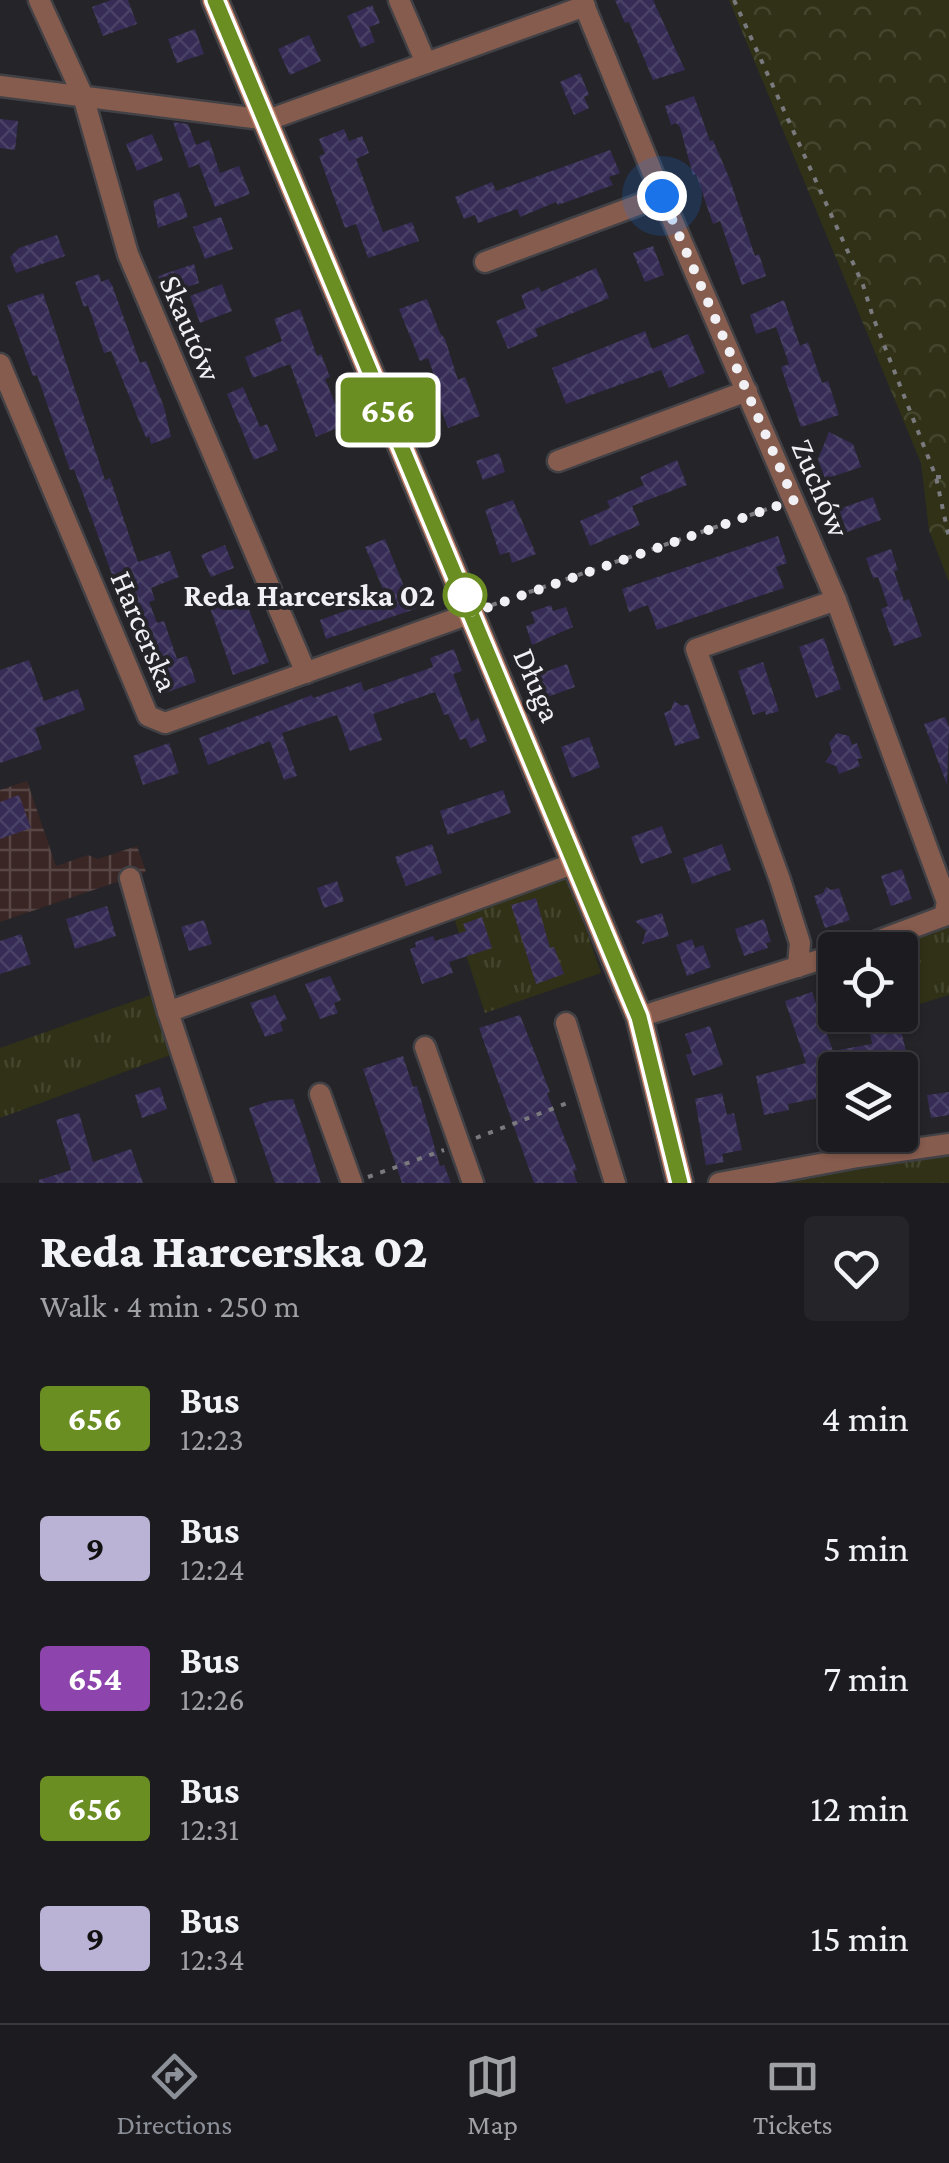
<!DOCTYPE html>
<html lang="en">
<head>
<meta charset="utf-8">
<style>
  :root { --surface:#1c1b1f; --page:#252428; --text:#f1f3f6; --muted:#a0a1a4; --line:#3a393d; --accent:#8c9099 }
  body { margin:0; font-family:"Crimson Pro",serif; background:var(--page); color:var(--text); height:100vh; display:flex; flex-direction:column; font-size:38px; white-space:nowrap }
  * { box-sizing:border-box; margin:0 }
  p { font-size:32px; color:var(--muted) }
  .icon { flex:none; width:55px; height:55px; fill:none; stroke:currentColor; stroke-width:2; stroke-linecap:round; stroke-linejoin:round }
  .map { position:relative; height:1183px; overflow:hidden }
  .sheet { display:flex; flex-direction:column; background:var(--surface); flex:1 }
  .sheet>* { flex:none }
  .badge { padding:0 20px; border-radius:8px; font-size:35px; line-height:65px }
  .fabs { position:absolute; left:818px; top:932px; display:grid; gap:20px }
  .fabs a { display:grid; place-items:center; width:100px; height:100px; border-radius:10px; background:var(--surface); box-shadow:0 2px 8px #0004,0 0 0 2px var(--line); font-size:50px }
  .you { position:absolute; width:50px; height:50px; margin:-25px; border:8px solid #fff; border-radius:50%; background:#1a73e8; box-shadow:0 0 0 15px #1a73e833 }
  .map>.badge { position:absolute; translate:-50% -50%; box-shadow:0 0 0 5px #fff }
  .round { display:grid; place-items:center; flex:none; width:105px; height:105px; border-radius:10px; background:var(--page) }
  .summary { display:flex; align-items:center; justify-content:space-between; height:170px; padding:0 40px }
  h1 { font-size:48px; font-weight:800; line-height:75px }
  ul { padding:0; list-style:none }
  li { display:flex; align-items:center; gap:30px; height:130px; padding:0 40px }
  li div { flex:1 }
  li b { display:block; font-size:38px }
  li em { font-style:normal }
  li .badge { min-width:110px; font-weight:700; text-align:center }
  .dock { display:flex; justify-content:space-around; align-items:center; height:140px; border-top:2px solid var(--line); background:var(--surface); font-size:28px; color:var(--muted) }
  .dock a { display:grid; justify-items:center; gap:5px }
  .dock .selected { color:var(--accent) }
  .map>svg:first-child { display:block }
  .industrial { fill:url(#industrial-grid) }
  .grass { fill:url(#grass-tufts) }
  .forest { fill:url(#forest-crowns) }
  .building { fill:url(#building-cross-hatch) }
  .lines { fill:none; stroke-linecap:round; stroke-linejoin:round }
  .street-casing { stroke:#424145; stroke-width:25 }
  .secondary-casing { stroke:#424145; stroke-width:30 }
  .path { stroke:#7a797e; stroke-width:4; stroke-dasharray:5 8; stroke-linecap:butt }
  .street { stroke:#865c4e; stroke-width:20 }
  .secondary { stroke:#bd7b63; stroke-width:25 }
  .line-casing { stroke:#fff; stroke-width:22 }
  .line { stroke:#6b8e23; stroke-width:15 }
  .walk { stroke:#f1f0f4; stroke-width:10; stroke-dasharray:0 18 }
  .stop-dot { fill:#fff; stroke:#6b8e23; stroke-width:5 }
  .labels { text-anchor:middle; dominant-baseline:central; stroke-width:8; stroke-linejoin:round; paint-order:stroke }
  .street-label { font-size:32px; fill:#f1f0f4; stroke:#252429 }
  .stop-label { font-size:32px; font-weight:bold; fill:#f1f0f4; stroke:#252429; text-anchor:end }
</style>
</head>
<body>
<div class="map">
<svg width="949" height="1183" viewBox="0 0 949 1183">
  <defs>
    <pattern id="industrial-grid" width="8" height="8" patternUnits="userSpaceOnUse" patternTransform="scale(2.5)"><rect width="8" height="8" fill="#3a2625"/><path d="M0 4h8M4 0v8" fill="none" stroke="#574645"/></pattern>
    <pattern id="grass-tufts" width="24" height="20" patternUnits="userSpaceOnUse" patternTransform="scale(2.5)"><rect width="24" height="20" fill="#303116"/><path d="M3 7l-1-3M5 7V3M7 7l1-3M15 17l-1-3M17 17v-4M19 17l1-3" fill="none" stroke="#44452d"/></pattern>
    <pattern id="forest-crowns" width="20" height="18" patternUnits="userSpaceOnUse" patternTransform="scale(2.5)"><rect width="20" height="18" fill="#303116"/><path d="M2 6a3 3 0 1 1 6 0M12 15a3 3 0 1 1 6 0" fill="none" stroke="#44452d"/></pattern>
    <pattern id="building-cross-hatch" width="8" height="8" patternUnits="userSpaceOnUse" patternTransform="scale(2.5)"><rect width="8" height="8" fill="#362c55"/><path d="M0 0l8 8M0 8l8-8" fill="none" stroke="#4a4166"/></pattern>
  </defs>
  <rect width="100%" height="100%" fill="#252429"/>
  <!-- industrial -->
  <polygon class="industrial" points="27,781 56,866 88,855 98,859 137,846 146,872 0,922 0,790"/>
  <!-- grass -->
  <g class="grass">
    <polygon points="568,877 601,973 485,1013 453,915"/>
    <polygon points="949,924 949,995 900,1010 900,950 876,950"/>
    <polygon points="154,994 173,1054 0,1118 0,1048"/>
    <polygon points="949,1154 949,1183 765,1183"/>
  </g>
  <!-- forest -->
  <polygon class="forest" points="729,0 949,0 949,582 929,530 921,463"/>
  <!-- building -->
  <g class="building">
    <polygon points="111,0 128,0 137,24 103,36 92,7"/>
    <polygon points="615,0 653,0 685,70 653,80 629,22 625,23"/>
    <polygon points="372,5 380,23 369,27 375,42 361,48 347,16"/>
    <polygon points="195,29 204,54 177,63 168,39"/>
    <polygon points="309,35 321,61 290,75 278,49"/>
    <polygon points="580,73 589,95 584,97 589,108 574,115 560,82"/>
    <polygon points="694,96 710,141 713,140 730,180 755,256 759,254 766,276 742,285 720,221 713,224 696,174 693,175 680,127 676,123 671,125 665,106"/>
    <polygon points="0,119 18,121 15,150 0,148"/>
    <polygon points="173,122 188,124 196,145 209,140 220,173 239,166 250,194 215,207 199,164 189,168"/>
    <polygon points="344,129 349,141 362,136 369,153 356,159 383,232 412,222 419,241 368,258 356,224 345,228 319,156 325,154 319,139"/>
    <polygon points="152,134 163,160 137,171 126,144"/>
    <polygon points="610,150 620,173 609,177 613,185 558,205 556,202 520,217 517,209 478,223 475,215 464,219 455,197 492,182 496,191"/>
    <polygon points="179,192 188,217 158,228 153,201"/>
    <polygon points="221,217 233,249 205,259 193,227"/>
    <polygon points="57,235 65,256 16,273 10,257 19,248"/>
    <polygon points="653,246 664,275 645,282 633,253"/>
    <polygon points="194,264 199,283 165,294 158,276"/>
    <polygon points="596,268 609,298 535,329 538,336 508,349 496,321 526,308 521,295 539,287 541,292"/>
    <polygon points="99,274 101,282 108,279 112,285 140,363 146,361 164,407 171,437 151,444 149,436 146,438 111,351 104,353 88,305 84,307 75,282"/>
    <polygon points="222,284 232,311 200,323 190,296"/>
    <polygon points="43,293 105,480 110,478 138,562 170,551 179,577 151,588 155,600 149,602 157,623 164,621 177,659 187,656 196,682 165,693 151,652 146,654 129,606 124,608 74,469 70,470 37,375 33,376 7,305"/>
    <polygon points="427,299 440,333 445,339 458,380 465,377 480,416 448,428 433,388 438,386 428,358 420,361 399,309"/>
    <polygon points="784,300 800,346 808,342 822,383 828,381 839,415 801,427 781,367 789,364 776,327 756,334 750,315"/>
    <polygon points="300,309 317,356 321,354 330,377 325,379 344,425 316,437 290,364 253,378 245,357 282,341 274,319"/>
    <polygon points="645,331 652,349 688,334 705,373 669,388 661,370 566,404 552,368"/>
    <polygon points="243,387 260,427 267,424 278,450 254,460 227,394"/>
    <polygon points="829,432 853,444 861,467 825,479 818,459"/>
    <polygon points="499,453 505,472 483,480 476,461"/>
    <polygon points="677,460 687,485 632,506 640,525 590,546 580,521 610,508 607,501 644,485 640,477"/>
    <polygon points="873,497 881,520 847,532 839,509"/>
    <polygon points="513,500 536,554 512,563 509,552 500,555 485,510"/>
    <polygon points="778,536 787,563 776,567 784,588 657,630 648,605 629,612 622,589"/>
    <polygon points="385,539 405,589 423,585 430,604 326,639 320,620 386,596 365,547"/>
    <polygon points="225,545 234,568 211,577 201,555"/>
    <polygon points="891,549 898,570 894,571 904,601 909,599 922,636 894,646 881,609 888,606 878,577 873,578 866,558"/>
    <polygon points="243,594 269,662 233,675 209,605"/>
    <polygon points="551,605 553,611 566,607 573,627 532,645 526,626 535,623 531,612"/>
    <polygon points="824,638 841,689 816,698 799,647"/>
    <polygon points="454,649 462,671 453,674 471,722 478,718 487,741 470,748 466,738 460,740 448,714 444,715 435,692 373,714 382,740 350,751 337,715 282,733 297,776 284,780 270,741 208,765 199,738 312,695 313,698 361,682 364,691 433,667 430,658"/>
    <polygon points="29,660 44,701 78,689 85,710 35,728 42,749 0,763 0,670"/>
    <polygon points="763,662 779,711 766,715 765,711 753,715 738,671"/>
    <polygon points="567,664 575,687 542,699 534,676"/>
    <polygon points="674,701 682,706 688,704 700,738 675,746 664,713 671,710"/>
    <polygon points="945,717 949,727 947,785 924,724"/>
    <polygon points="837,733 849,736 852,745 857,743 862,758 857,759 860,766 839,774 836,766 825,762 832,752 829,743"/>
    <polygon points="589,737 600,767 572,778 561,747"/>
    <polygon points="169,743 179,773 143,785 133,756"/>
    <polygon points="503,790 511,813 448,835 440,811"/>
    <polygon points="19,795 31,828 0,839 0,802"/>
    <polygon points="662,826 672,853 641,864 631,837"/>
    <polygon points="432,844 442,873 406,886 395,857"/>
    <polygon points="722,844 731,870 692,884 683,858"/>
    <polygon points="902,869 912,899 891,906 881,876"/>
    <polygon points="337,881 344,901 324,908 317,888"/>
    <polygon points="826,887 831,890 839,888 850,920 825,928 814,896 823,893"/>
    <polygon points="536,898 550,948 554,947 564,974 536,984 511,905"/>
    <polygon points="107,906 116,936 75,949 66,919"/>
    <polygon points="662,913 669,936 642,944 646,931 635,921"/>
    <polygon points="482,917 492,948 449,962 453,973 422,984 410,949 416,947 415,942 433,936 435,941 466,931 463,924"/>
    <polygon points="764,919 771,942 766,943 768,948 744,956 735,929"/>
    <polygon points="204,920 212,944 189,951 181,927"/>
    <polygon points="21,934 31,964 0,974 0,941"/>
    <polygon points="692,939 695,948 703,945 711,967 687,976 676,945"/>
    <polygon points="330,976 341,1000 334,1003 338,1013 320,1019 305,984"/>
    <polygon points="812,992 833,1051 872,1044 870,1033 900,1026 909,1064 883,1070 835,1070 835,1095 788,1104 789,1110 764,1115 756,1076 806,1063 785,1001"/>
    <polygon points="275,995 287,1019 280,1022 283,1031 265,1037 250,1003"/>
    <polygon points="520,1015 550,1092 547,1093 577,1170 573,1171 577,1183 534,1183 479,1028"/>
    <polygon points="710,1026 723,1065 693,1076 686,1055 692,1053 685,1034"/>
    <polygon points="403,1056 413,1087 417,1086 440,1166 444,1165 451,1183 402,1183 363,1069"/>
    <polygon points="160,1087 167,1109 142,1118 135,1095"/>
    <polygon points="949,1092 949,1115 931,1118 927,1095"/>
    <polygon points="722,1093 727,1115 734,1113 742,1150 722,1154 724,1162 706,1165 695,1099"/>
    <polygon points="293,1099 307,1139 321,1183 275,1183 249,1108 270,1101"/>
    <polygon points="79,1113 93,1162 131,1149 143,1183 39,1183 39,1180 71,1170 56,1120"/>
  </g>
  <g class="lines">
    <defs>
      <g id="street">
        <polyline points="39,0 83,96 128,254 306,673"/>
        <polyline points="399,0 426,63"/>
        <polyline points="582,0 662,196 836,600 947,902 944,916 853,950"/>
        <polyline points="0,86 268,120 585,6"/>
        <polyline points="485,262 662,196"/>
        <polyline points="0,364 148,716 165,723 472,613"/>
        <polyline points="558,461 747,391"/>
        <polyline points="130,878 168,1012 225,1183"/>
        <polyline points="798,967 800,943 780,880 696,649 836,600"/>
        <polyline points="168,1012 575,863"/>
        <polyline points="639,1017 835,955"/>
        <polyline points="566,1023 615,1183"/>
        <polyline points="425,1047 473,1183"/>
        <polyline points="320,1094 352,1183"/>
        <polyline points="719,1183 858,1157 949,1144"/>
      </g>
      <polyline id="secondary" points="215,0 639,1017 680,1183"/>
    </defs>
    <!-- street casing -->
    <use href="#street" class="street-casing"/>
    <!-- secondary casing -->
    <use href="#secondary" class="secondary-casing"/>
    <!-- path -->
    <g class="path">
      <polyline points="734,0 863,285 873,317 936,477 949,538"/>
      <polyline points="936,477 949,477"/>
      <polyline points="492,605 776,506"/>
      <polyline points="476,1138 570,1102"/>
      <polyline points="368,1177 444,1150"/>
    </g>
    <!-- street -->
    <use href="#street" class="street"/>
    <!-- secondary -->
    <use href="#secondary" class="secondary"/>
  </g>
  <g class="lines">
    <defs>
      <polyline id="line" points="215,0 639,1017 680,1183"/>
    </defs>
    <!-- line casing -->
    <use href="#line" class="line-casing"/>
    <!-- line -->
    <use href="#line" class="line"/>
    <!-- walk -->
    <polyline class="walk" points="465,595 472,613 794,500 662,196"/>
  </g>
  <!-- markers -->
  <circle class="stop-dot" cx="465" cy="595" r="20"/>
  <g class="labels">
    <!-- street labels -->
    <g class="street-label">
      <text transform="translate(191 328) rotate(67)">Skautów</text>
      <text transform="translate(821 488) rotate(67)">Zuchów</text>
      <text transform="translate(145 631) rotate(67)">Harcerska</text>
      <text transform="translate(538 685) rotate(67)">Długa</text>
    </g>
    <!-- stop labels -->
    <g class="stop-label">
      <text x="435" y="595">Reda Harcerska 02</text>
    </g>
  </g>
</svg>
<div class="fabs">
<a><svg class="icon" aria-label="locate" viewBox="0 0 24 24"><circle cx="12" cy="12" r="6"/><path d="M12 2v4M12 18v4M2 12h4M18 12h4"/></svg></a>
<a><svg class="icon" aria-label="layers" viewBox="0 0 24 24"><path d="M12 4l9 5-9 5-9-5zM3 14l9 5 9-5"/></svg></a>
</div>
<div class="you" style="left:662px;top:196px"></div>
<b class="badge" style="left:388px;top:410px;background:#6b8e23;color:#fff">656</b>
</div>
<section class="sheet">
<div class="summary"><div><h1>Reda Harcerska 02</h1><p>Walk · 4 min · 250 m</p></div><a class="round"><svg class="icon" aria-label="heart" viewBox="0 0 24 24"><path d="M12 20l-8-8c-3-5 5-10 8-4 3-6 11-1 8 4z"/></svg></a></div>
<ul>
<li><span class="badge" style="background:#6b8e23;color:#fff">656</span><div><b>Bus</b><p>12:23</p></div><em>4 min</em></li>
<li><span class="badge" style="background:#bab3d6;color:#111">9</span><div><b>Bus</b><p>12:24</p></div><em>5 min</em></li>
<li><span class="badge" style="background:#8e44ad;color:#fff">654</span><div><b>Bus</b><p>12:26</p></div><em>7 min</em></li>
<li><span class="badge" style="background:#6b8e23;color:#fff">656</span><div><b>Bus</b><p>12:31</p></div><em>12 min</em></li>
<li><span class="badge" style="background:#bab3d6;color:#111">9</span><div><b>Bus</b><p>12:34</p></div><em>15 min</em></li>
</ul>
</section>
<nav class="dock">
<a class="selected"><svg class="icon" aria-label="directions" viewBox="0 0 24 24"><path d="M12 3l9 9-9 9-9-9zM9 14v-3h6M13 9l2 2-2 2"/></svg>Directions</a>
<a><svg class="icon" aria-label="map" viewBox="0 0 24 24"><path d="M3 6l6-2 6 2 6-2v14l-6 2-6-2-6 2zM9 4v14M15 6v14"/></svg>Map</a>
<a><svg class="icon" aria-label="tickets" viewBox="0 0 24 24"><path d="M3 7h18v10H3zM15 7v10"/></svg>Tickets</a>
</nav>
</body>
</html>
